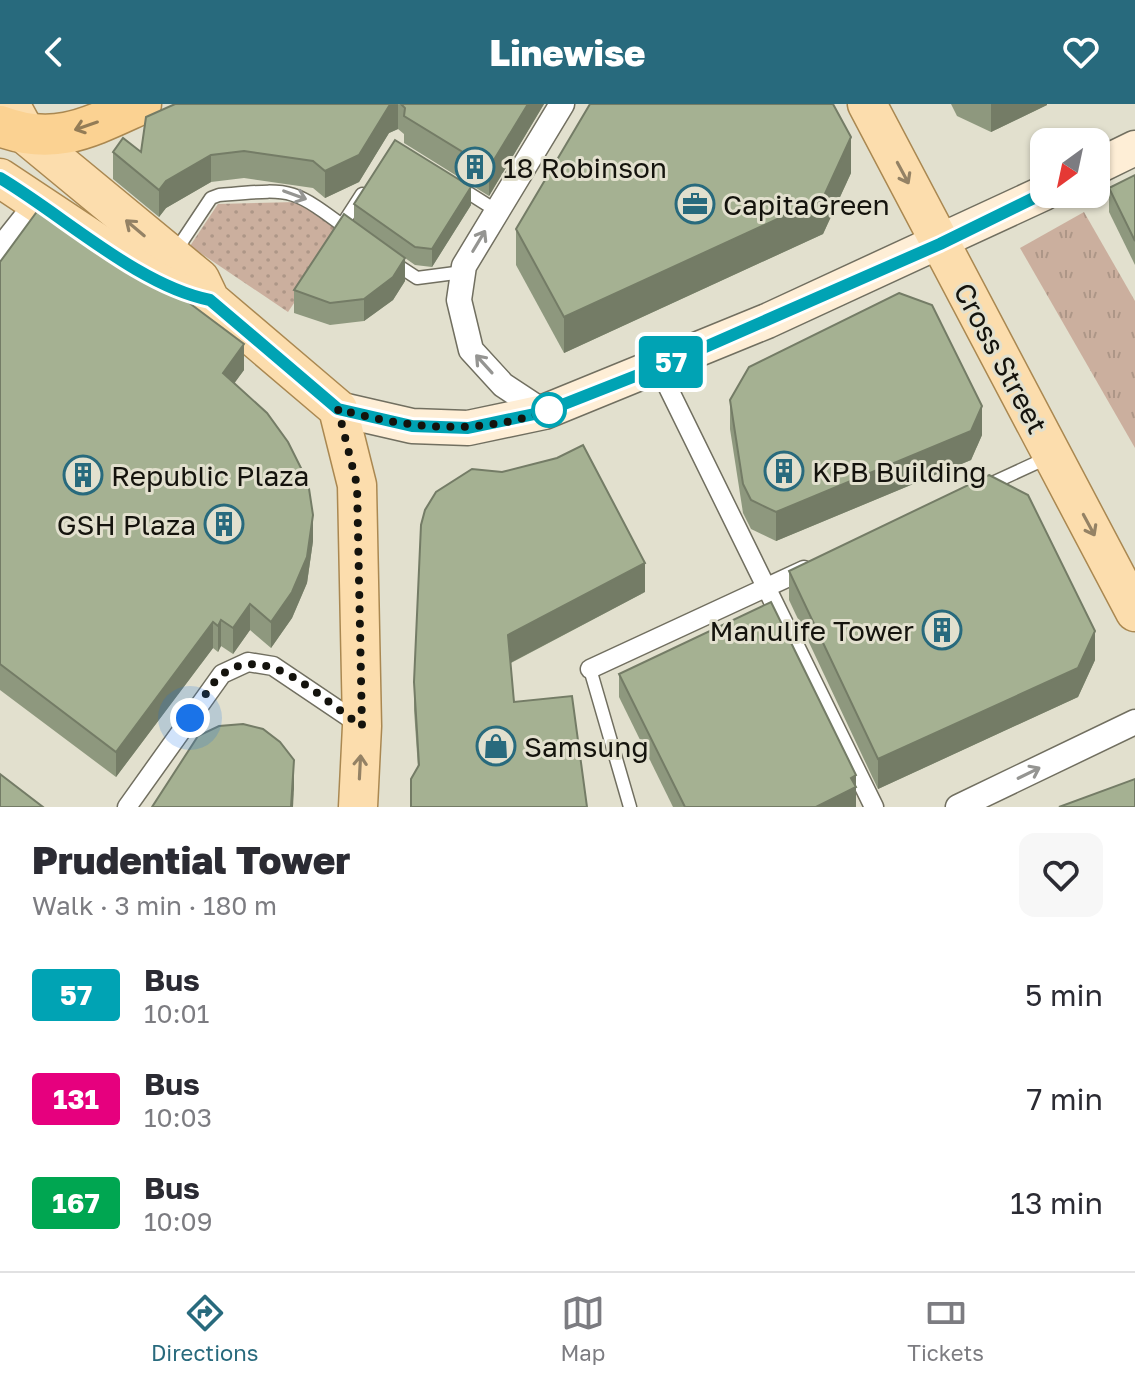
<!DOCTYPE html>
<html lang="en">
<head>
<meta charset="utf-8">
<style>
  :root { --surface:#fff; --page:#f7f7f7; --text:#2b2b33; --muted:#7c7c81; --line:#e1e1e2; --accent:#286a7d }
  body { margin:0; font-family:"Golos Text",sans-serif; background:var(--page); color:var(--text); height:100vh; display:flex; flex-direction:column; font-size:30px; white-space:nowrap }
  * { box-sizing:border-box; margin:0 }
  p { font-size:26px; color:var(--muted) }
  .icon { flex:none; width:44px; height:44px; fill:none; stroke:currentColor; stroke-width:2; stroke-linecap:round; stroke-linejoin:round }
  .map { position:relative; height:703px; overflow:hidden }
  .panel { display:flex; flex-direction:column; background:var(--surface); flex:1 }
  .panel>* { flex:none }
  .badge { padding:0 16px; border-radius:6px; font-size:28px; line-height:52px }
  .needle { width:52px; rotate:213deg }
  .fabs { position:absolute; left:1030px; top:24px; display:grid; gap:16px }
  .fabs a { display:grid; place-items:center; width:80px; height:80px; border-radius:16px; background:var(--surface); box-shadow:0 2px 6px #0004; font-size:40px }
  .you { position:absolute; width:40px; height:40px; margin:-20px; border:6px solid #fff; border-radius:50%; background:#1a73e8; box-shadow:0 0 0 12px #1a73e833 }
  .map>.badge { position:absolute; translate:-50% -50%; box-shadow:0 0 0 4px #fff }
  .round { display:grid; place-items:center; flex:none; width:84px; height:84px; border-radius:16px; background:var(--page) }
  .head { display:flex; align-items:center; justify-content:space-between; height:136px; padding:0 32px }
  h1 { font-size:38px; font-weight:800; line-height:60px }
  ul { padding:0; list-style:none }
  li { display:flex; align-items:center; gap:24px; height:104px; padding:0 32px }
  li div { flex:1 }
  li b { display:block; font-size:30px }
  li em { font-style:normal }
  li .badge { min-width:88px; font-weight:700; text-align:center }
  header { display:flex; justify-content:space-between; align-items:center; height:104px; padding:0 32px; background:var(--accent); color:#fff; font-size:36px; font-weight:800 }
  .menu { display:flex; justify-content:space-around; align-items:center; height:112px; border-top:2px solid var(--line); background:var(--surface); font-size:22px; color:var(--muted) }
  .menu a { display:grid; justify-items:center; gap:4px }
  .menu .selected { color:var(--accent) }
  .map>svg:first-child { display:block }
  .grass { fill:url(#grass-tufts) }
  .park { fill:url(#park-dots) }
  .lines { fill:none; stroke-linecap:round; stroke-linejoin:round }
  .service-casing { stroke:#716f60; stroke-width:15 }
  .pedestrian-casing { stroke:#716f60; stroke-width:21 }
  .minor-casing { stroke:#716f60; stroke-width:27 }
  .secondary-casing { stroke:#716f60; stroke-width:37 }
  .primary-casing { stroke:#aa8851; stroke-width:41 }
  .trunk-casing { stroke:#aa8851; stroke-width:43 }
  .service { stroke:#fff; stroke-width:12 }
  .pedestrian { stroke:#fff; stroke-width:18 }
  .minor { stroke:#fff; stroke-width:24 }
  .secondary { stroke:#feeed6; stroke-width:34 }
  .primary { stroke:#fcddad; stroke-width:38 }
  .trunk { stroke:#fbd292; stroke-width:40 }
  .wall { fill:#8e987e }
  .shaded-wall { fill:#747c66 }
  .building { fill:#a5b192; stroke:#747c66; stroke-width:2 }
  .oneway { stroke:#937c56 }
  .oneway2 { stroke:#948265 }
  .oneway3 { stroke:#959592 }
  .line-casing { stroke:#fff; stroke-width:18 }
  .line { stroke:#00a3b4; stroke-width:12 }
  .walk { stroke:#14130d; stroke-width:8; stroke-dasharray:0 14.4 }
  .stop-dot { fill:#fff; stroke:#00a3b4; stroke-width:4 }
  .labels { text-anchor:middle; dominant-baseline:central; stroke-width:6; stroke-linejoin:round; paint-order:stroke }
  .poi-label { font-size:28px; fill:#14130d; stroke:#e2e0ce; text-anchor:start }
  .street-label { font-size:28px; fill:#14130d; stroke:#e2e0ce }
</style>
</head>
<body>
<header><svg class="icon" aria-label="back" viewBox="0 0 24 24"><path d="M15 5l-7 7 7 7"/></svg>Linewise<svg class="icon" aria-label="heart" viewBox="0 0 24 24"><path d="M12 20l-8-8c-3-5 5-10 8-4 3-6 11-1 8 4z"/></svg></header>
<div class="map">
<svg width="1135" height="703" viewBox="0 0 1135 703">
  <defs>
    <pattern id="grass-tufts" width="24" height="20" patternUnits="userSpaceOnUse" patternTransform="scale(2)"><rect width="24" height="20" fill="#cbaf9e"/><path d="M3 7l-1-3M5 7V3M7 7l1-3M15 17l-1-3M17 17v-4M19 17l1-3" fill="none" stroke="#ad9687"/></pattern>
    <pattern id="park-dots" width="8" height="8" patternUnits="userSpaceOnUse" patternTransform="scale(2)"><rect width="8" height="8" fill="#cbaf9e"/><path d="M2 2h.1M6 6h.1" fill="none" stroke="#ad9687" stroke-width="1.8" stroke-linecap="round"/></pattern>
  </defs>
  <rect width="100%" height="100%" fill="#e2e0ce"/>
  <!-- grass -->
  <polygon class="grass" points="1084,108 1135,197 1135,344 1020,144"/>
  <!-- park -->
  <polygon class="park" points="297,98 342,128 288,208 190,142 218,100"/>
  <g class="lines">
    <defs>
      <g id="service">
        <polyline points="459,83 497,107"/>
        <polyline points="342,121 362,90"/>
        <path d="M175 148 211 94 219 91C293 85 290 82 350 127"/>
        <polyline points="394,159 417,174 463,168"/>
        <polyline points="986,382 1049,353"/>
        <polyline points="590,565 630,703"/>
      </g>
      <g id="pedestrian">
        <polyline points="658,263 874,703"/>
        <polyline points="590,565 804,466"/>
        <polyline points="127,703 222,570 248,558 273,562 362,622"/>
      </g>
      <g id="minor">
        <polyline points="0,146 39,97"/>
        <polyline points="544,308 503,281 471,246 459,196 464,162 562,0"/>
        <polyline points="958,703 1135,618"/>
      </g>
      <g id="secondary">
        <polyline points="1096,63 1135,44"/>
        <polyline points="338,305 412,322 468,324 544,308 767,217 1044,89"/>
      </g>
      <g id="primary">
        <polyline points="10,0 28,33 200,175 210,196 338,305 357,381 362,622 358,703"/>
        <polyline points="867,0 1135,508"/>
        <polyline points="0,74 155,177 179,188"/>
      </g>
      <path id="trunk" d="M0 22C55 43 90 23 141 0"/>
    </defs>
    <!-- service casing -->
    <use href="#service" class="service-casing"/>
    <!-- pedestrian casing -->
    <use href="#pedestrian" class="pedestrian-casing"/>
    <!-- minor casing -->
    <use href="#minor" class="minor-casing"/>
    <!-- secondary casing -->
    <use href="#secondary" class="secondary-casing"/>
    <!-- primary casing -->
    <use href="#primary" class="primary-casing"/>
    <!-- trunk casing -->
    <use href="#trunk" class="trunk-casing"/>
    <!-- service -->
    <use href="#service" class="service"/>
    <!-- pedestrian -->
    <use href="#pedestrian" class="pedestrian"/>
    <!-- minor -->
    <use href="#minor" class="minor"/>
    <!-- secondary -->
    <use href="#secondary" class="secondary"/>
    <!-- primary -->
    <use href="#primary" class="primary"/>
    <!-- trunk -->
    <use href="#trunk" class="trunk"/>
  </g>
  <!-- wall -->
  <g class="wall">
    <polygon points="175,0 544,0 489,92 404,39 404,30 398,25 389,29 359,78 325,94 313,84 244,74 211,78 166,104 159,113 113,75 113,48 141,48"/>
    <polygon points="951,0 1047,0 1047,1 991,28 957,12"/>
    <polygon points="851,69 823,130 564,249 516,161 516,125"/>
    <polygon points="1135,71 1135,161 1109,108 1109,84"/>
    <polygon points="354,100 471,101 432,163 415,161 405,154 405,177 393,196 364,217 330,221 294,209 294,186 354,117"/>
    <polygon points="0,158 244,266 234,279 313,437 307,479 292,514 271,544 250,526 233,550 221,542 218,548 213,544 116,673 0,586"/>
    <polygon points="730,296 982,331 971,356 776,437 751,425 743,409 730,325"/>
    <polygon points="789,467 1095,556 1078,593 878,685 789,496"/>
    <polygon points="645,488 511,559 418,664 414,606 414,578"/>
    <polygon points="619,570 856,694 856,703 673,703 619,593"/>
  </g>
  <!-- shaded-wall -->
  <g class="shaded-wall">
    <polygon points="394,0 398,0 398,25 389,29 359,78 325,94 325,67 389,2"/>
    <polygon points="528,0 544,0 489,92 489,64"/>
    <polygon points="991,0 1047,0 1047,1 991,28"/>
    <polygon points="851,33 851,69 823,130 564,249 564,213"/>
    <polygon points="211,51 211,78 166,104 159,113 159,86 166,77"/>
    <polygon points="471,83 471,101 432,163 432,145"/>
    <polygon points="405,154 405,177 393,196 364,217 364,195"/>
    <polygon points="244,240 244,266 223,295 223,269"/>
    <polygon points="982,302 982,331 971,356 776,437 776,408"/>
    <polygon points="313,411 313,437 307,479 292,514 271,544 271,518"/>
    <polygon points="645,459 645,488 508,560 508,531"/>
    <polygon points="250,500 250,526 233,550 233,524"/>
    <polygon points="221,516 221,542 218,548 218,522"/>
    <polygon points="213,518 213,544 116,673 116,648"/>
    <polygon points="1095,527 1095,556 1078,593 878,685 878,655"/>
    <polygon points="294,656 294,685 293,703 291,703"/>
    <polygon points="856,671 856,703 816,703 851,674"/>
  </g>
  <!-- building -->
  <g class="building">
    <polygon points="175,0 394,0 389,2 359,51 325,67 313,57 244,47 211,51 166,77 159,86 113,48 123,34 141,48 146,13"/>
    <polygon points="401,0 528,0 489,64 404,12 405,4"/>
    <polygon points="590,0 833,0 851,33 823,94 564,213 516,125"/>
    <polygon points="395,36 471,83 432,145 415,143 354,100"/>
    <polygon points="1135,71 1135,137 1109,84"/>
    <polygon points="41,102 117,153 156,174 244,240 223,269 267,309 288,338 308,378 313,411 307,453 292,488 271,518 250,500 233,524 221,516 218,522 213,518 116,648 0,560 0,158"/>
    <polygon points="344,110 405,154 393,173 364,195 330,199 294,186"/>
    <polygon points="899,189 932,201 982,302 971,327 776,408 751,396 743,380 730,296 749,263"/>
    <polygon points="583,341 645,459 508,531 514,598 572,592 587,703 411,703 411,675 419,661 414,578 421,421 425,406 436,388 472,365 502,368 557,354"/>
    <polygon points="989,371 1028,391 1095,527 1078,564 878,655 789,467"/>
    <polygon points="771,498 856,671 851,674 856,683 816,703 685,703 619,570"/>
    <polygon points="243,620 263,625 280,638 294,656 291,703 152,703 198,632 219,622"/>
    <polygon points="0,670 43,703 0,703"/>
    <polygon points="1135,675 1135,703 1059,703"/>
  </g>
  <!-- one-way arrows -->
  <defs><path id="oneway-shaft" d="M-6 0H5M1.5-3L5.5 0L1.5 3" fill="none" stroke-width="1.6" stroke-linecap="round" stroke-linejoin="round" transform="scale(2)"/></defs>
  <use class="oneway" href="#oneway-shaft" transform="translate(86 22) rotate(161)"/>
  <g class="oneway2">
    <use href="#oneway-shaft" transform="translate(903 69) rotate(62)"/>
    <use href="#oneway-shaft" transform="translate(135 124) rotate(-140)"/>
    <use href="#oneway-shaft" transform="translate(1089 421) rotate(62)"/>
    <use href="#oneway-shaft" transform="translate(360 663) rotate(-87)"/>
  </g>
  <g class="oneway3">
    <use href="#oneway-shaft" transform="translate(295 91) rotate(20)"/>
    <use href="#oneway-shaft" transform="translate(479 137) rotate(-59)"/>
    <use href="#oneway-shaft" transform="translate(484 260) rotate(-132)"/>
    <use href="#oneway-shaft" transform="translate(1029 669) rotate(-26)"/>
  </g>
  <g class="lines">
    <defs>
      <path id="line" d="M0 74C64 112 139 182 210 196L338 305 412 322 468 324 544 308 671 258 940 140 1044 89"/>
    </defs>
    <!-- line casing -->
    <use href="#line" class="line-casing"/>
    <!-- line -->
    <use href="#line" class="line"/>
    <!-- walk -->
    <path class="walk" d="M190 614C200 601 210 579 223 570 268 536 325 599 362 622L357 381 338 305C407 325 480 332 549 306"/>
  </g>
  <!-- icons -->
  <defs>
    <symbol id="building-ring" viewBox="-11 -11 22 22"><circle r="9.5" fill="#e2e0ce" stroke="#286a7d" stroke-width="1.5"/><path d="M-4-6H4V6H1V3H-1V6H-4ZM-2.5-4.3h1.7v1.8h-1.7ZM.8-4.3h1.7v1.8H.8ZM-2.5-1h1.7V.8h-1.7ZM.8-1h1.7V.8H.8Z" fill="#286a7d"/></symbol>
    <symbol id="office-ring" viewBox="-11 -11 22 22"><circle r="9.5" fill="#e2e0ce" stroke="#286a7d" stroke-width="1.5"/><path d="M-6-3h4V-5.5h4V-3h4V5H-6ZM-1-4.5V-3h2v-1.5ZM-6 0V1H6V0Z" fill="#286a7d"/></symbol>
    <symbol id="shop-ring" viewBox="-11 -11 22 22"><circle r="9.5" fill="#e2e0ce" stroke="#286a7d" stroke-width="1.5"/><path d="M-5-2.5h2.3a2.7 3.5 0 0 1 5.4 0H5L5.5 6h-11ZM-1.5-2.5h3a1.5 2.3 0 0 0-3 0Z" fill="#286a7d"/></symbol>
  </defs>
  <g fill-rule="evenodd">
    <use href="#building-ring" x="453" y="41" width="44" height="44"/>
    <use href="#office-ring" x="673" y="78" width="44" height="44"/>
    <use href="#building-ring" x="762" y="345" width="44" height="44"/>
    <use href="#building-ring" x="61" y="349" width="44" height="44"/>
    <use href="#building-ring" x="202" y="398" width="44" height="44"/>
    <use href="#building-ring" x="920" y="504" width="44" height="44"/>
    <use href="#shop-ring" x="474" y="620" width="44" height="44"/>
  </g>
  <!-- markers -->
  <circle class="stop-dot" cx="549" cy="306" r="16"/>
  <g class="labels">
    <!-- poi labels -->
    <g class="poi-label">
      <text x="503" y="63">18 Robinson</text>
      <text x="723" y="100">CapitaGreen</text>
      <text x="812" y="367">KPB Building</text>
      <text x="111" y="371">Republic Plaza</text>
      <text x="196" y="420" text-anchor="end">GSH Plaza</text>
      <text x="914" y="526" text-anchor="end">Manulife Tower</text>
      <text x="524" y="642">Samsung</text>
    </g>
    <!-- street labels -->
    <g class="street-label">
      <text transform="translate(1001 254) rotate(62)">Cross Street</text>
    </g>
  </g>
</svg>
<div class="fabs">
<a><svg class="needle" viewBox="-14 -14 28 28"><path d="M0-13l5 13h-10z" fill="#e53935"/><path d="M0 13l5-13h-10z" fill="#7c7c81"/></svg></a>
</div>
<div class="you" style="left:190px;top:614px"></div>
<b class="badge" style="left:671px;top:258px;background:#00a3b4;color:#fff">57</b>
</div>
<section class="panel">
<div class="head"><div><h1>Prudential Tower</h1><p>Walk · 3 min · 180 m</p></div><a class="round"><svg class="icon" aria-label="heart" viewBox="0 0 24 24"><path d="M12 20l-8-8c-3-5 5-10 8-4 3-6 11-1 8 4z"/></svg></a></div>
<ul>
<li><span class="badge" style="background:#00a3b4;color:#fff">57</span><div><b>Bus</b><p>10:01</p></div><em>5 min</em></li>
<li><span class="badge" style="background:#e6007e;color:#fff">131</span><div><b>Bus</b><p>10:03</p></div><em>7 min</em></li>
<li><span class="badge" style="background:#00a651;color:#fff">167</span><div><b>Bus</b><p>10:09</p></div><em>13 min</em></li>
</ul>
</section>
<nav class="menu">
<a class="selected"><svg class="icon" aria-label="directions" viewBox="0 0 24 24"><path d="M12 3l9 9-9 9-9-9zM9 14v-3h6M13 9l2 2-2 2"/></svg>Directions</a>
<a><svg class="icon" aria-label="map" viewBox="0 0 24 24"><path d="M3 6l6-2 6 2 6-2v14l-6 2-6-2-6 2zM9 4v14M15 6v14"/></svg>Map</a>
<a><svg class="icon" aria-label="tickets" viewBox="0 0 24 24"><path d="M3 7h18v10H3zM15 7v10"/></svg>Tickets</a>
</nav>
</body>
</html>
